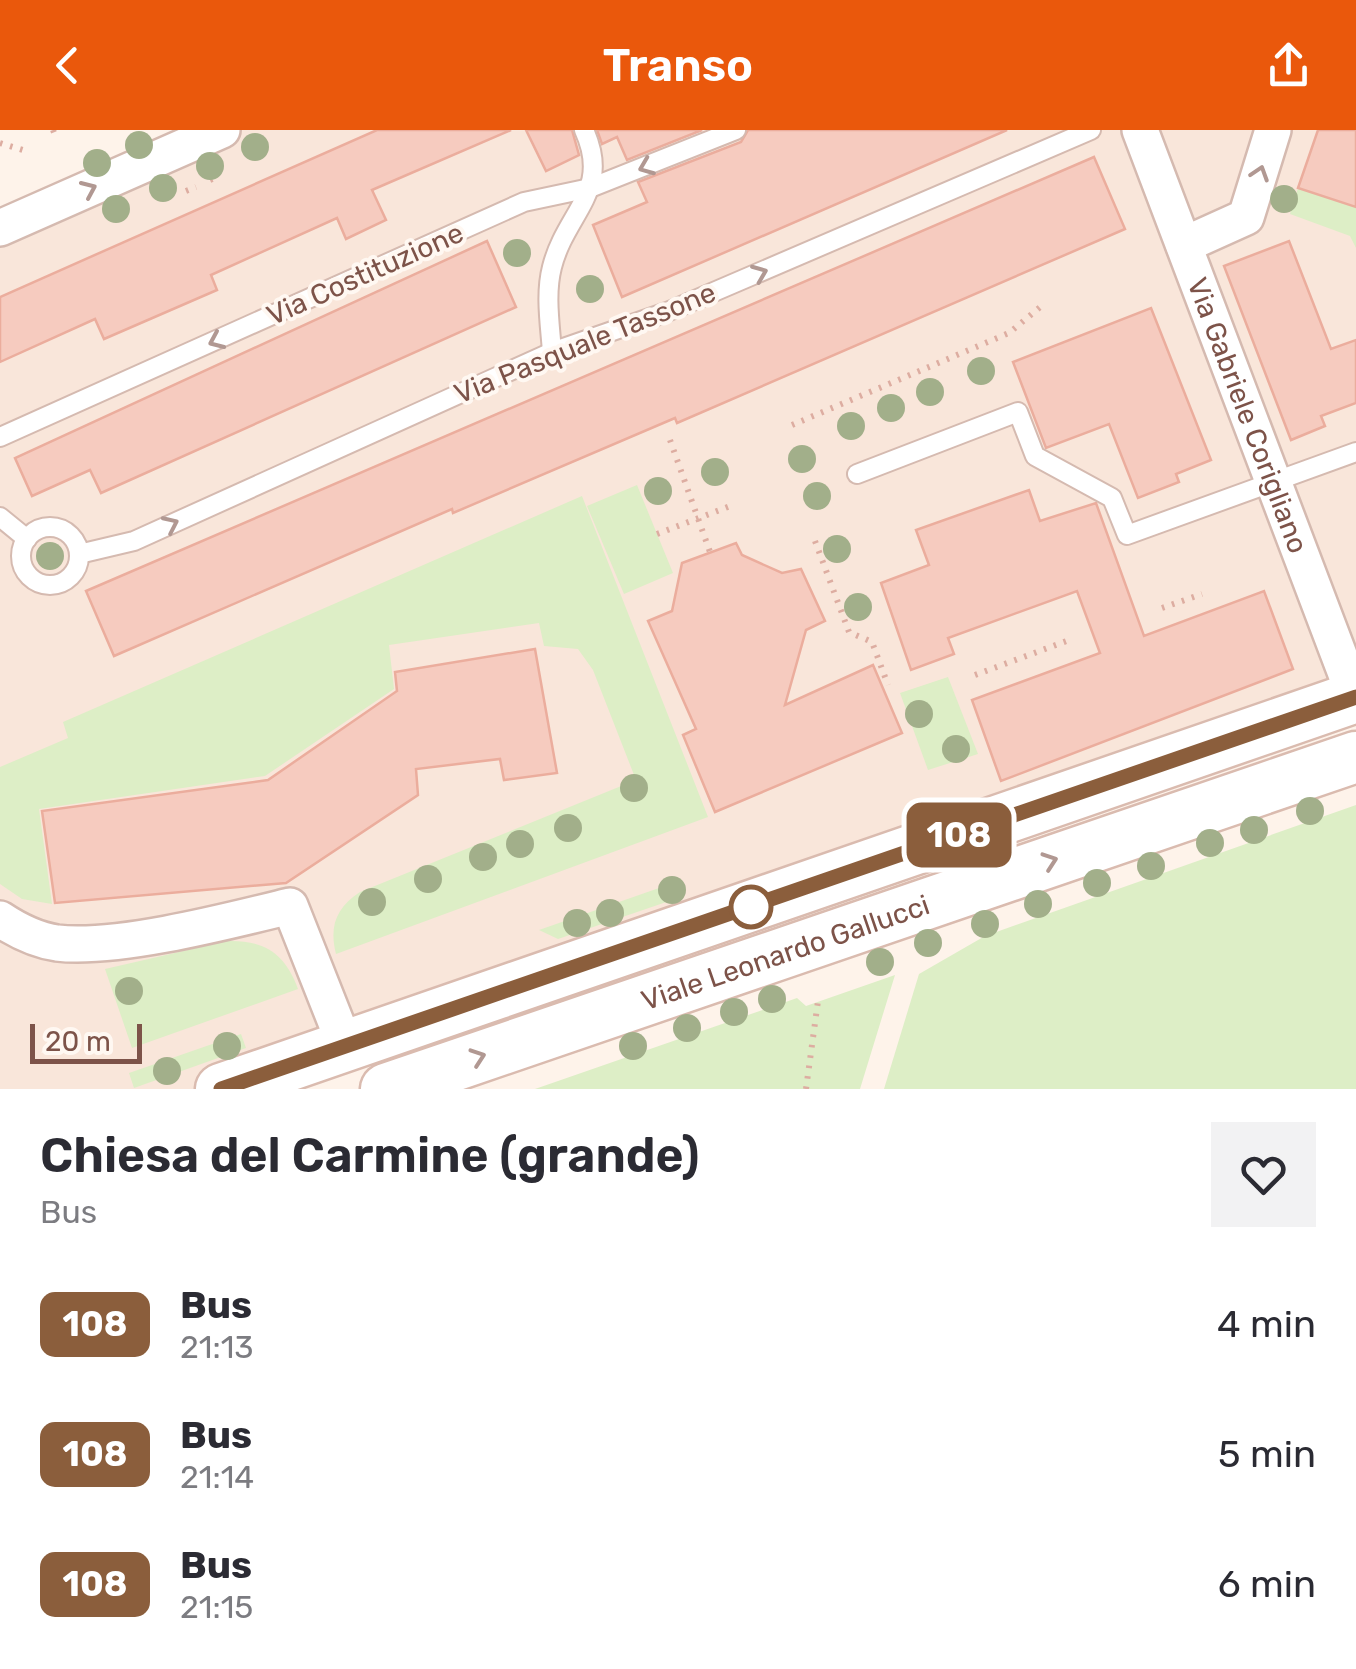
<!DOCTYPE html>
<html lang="it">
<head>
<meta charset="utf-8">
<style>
  :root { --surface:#fff; --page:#f2f2f3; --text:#2b2b33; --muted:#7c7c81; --accent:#ea580c }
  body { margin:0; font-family:Rubik,sans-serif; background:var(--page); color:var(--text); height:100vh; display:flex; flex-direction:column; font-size:38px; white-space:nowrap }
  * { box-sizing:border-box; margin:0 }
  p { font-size:32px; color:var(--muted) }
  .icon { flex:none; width:55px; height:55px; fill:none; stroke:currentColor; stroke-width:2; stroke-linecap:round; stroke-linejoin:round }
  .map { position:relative; height:959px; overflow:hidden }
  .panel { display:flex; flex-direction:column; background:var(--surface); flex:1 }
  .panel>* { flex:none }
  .badge { padding:0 20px; border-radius:15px; font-size:35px; line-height:65px }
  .scale { position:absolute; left:30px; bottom:25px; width:112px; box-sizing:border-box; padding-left:10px; border:5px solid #7d5349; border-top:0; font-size:28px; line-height:35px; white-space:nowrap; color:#7d5349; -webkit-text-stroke:8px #fff8f2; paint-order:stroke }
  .map>.badge { position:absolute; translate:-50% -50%; box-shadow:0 0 0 5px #fff }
  .round { display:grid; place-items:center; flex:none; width:105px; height:105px; border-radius:0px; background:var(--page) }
  .head { display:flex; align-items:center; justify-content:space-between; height:170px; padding:0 40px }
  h1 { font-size:48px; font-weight:600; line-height:75px }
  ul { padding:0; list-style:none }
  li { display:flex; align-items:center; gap:30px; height:130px; padding:0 40px }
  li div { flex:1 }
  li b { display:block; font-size:38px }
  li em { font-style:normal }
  li .badge { min-width:110px; font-weight:700; text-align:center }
  header { display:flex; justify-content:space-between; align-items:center; height:130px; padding:0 40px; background:var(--accent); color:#fff; font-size:45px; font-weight:600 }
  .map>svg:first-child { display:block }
  .residential { fill:#f9e6da }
  .green { fill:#ddeec6 }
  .building { fill:#f6cbbf; stroke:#ebad9d; stroke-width:2.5 }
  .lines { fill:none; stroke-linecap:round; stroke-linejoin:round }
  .lane-casing { stroke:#d5bab0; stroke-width:22 }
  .street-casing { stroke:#d5bab0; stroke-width:40 }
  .secondary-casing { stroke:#dabbaf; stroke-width:55 }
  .path { stroke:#ddada1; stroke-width:6; stroke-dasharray:2.5 8; stroke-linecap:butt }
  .lane { stroke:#fff; stroke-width:18 }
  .street { stroke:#fff; stroke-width:35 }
  .secondary { stroke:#fff; stroke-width:50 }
  .tree { fill:#a2af8a }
  .oneway { stroke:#b19892 }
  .line-casing { stroke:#fff; stroke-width:22 }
  .line { stroke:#8b5e3c; stroke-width:15 }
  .stop-dot { fill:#fff; stroke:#8b5e3c; stroke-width:5 }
  .labels { text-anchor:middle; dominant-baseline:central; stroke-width:8; stroke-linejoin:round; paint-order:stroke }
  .street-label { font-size:28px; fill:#7d5349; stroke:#fff8f2 }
</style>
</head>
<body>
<header><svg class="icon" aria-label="back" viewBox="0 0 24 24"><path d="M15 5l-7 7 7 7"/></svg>Transo<svg class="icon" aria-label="share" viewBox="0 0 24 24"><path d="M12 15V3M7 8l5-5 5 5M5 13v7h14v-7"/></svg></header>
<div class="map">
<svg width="1356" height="959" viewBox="0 0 1356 959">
  <rect width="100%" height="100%" fill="#fef3ea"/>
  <!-- residential -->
  <polygon class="residential" points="222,0 1356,0 1356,567 221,959 0,959 0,98"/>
  <!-- green -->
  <g class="green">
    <polygon points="1298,58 1356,77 1356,118 1350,106 1290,84"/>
    <polygon points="637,355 673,443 624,464 587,376"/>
    <path d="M582 366 708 687 336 824C329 796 336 778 360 762L636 650 593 540 578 519 544 516 539 493 389 515 394 559 265 646 39 679 52 774 22 769 0 754V637L68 608 63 592Z"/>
    <polygon points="948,547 978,624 928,640 900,563"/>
    <polygon points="1356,675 1356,959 884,959 919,844 985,806"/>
    <polygon points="679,751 684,766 558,809 539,800"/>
    <path d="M227 811C265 810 285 824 298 859L132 918 105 839Z"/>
    <polygon points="895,845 860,959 535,959 797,868 806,876"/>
    <polygon points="241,904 246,918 134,958 129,943"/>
  </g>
  <!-- building -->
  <g class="building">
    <polygon points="377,0 511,0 372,60 386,90 346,109 337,88 211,145 217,160 104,209 95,189 0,232 0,167"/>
    <polygon points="526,0 572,0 579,25 546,41"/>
    <polygon points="597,0 702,0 627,30 617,7 602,14"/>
    <polygon points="748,0 1007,0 622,167 593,95 647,72 638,52 741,12"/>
    <polygon points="1318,0 1356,0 1356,77 1298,58"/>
    <polygon points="1094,27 1125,99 677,293 675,288 453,383 452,379 114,526 86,461"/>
    <polygon points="487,111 516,177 101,363 90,340 32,366 15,328"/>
    <polygon points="1289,111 1331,219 1356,210 1356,273 1321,286 1325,296 1291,310 1224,136"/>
    <polygon points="1151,178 1211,330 1176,344 1179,352 1138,368 1109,294 1046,318 1013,232"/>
    <polygon points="1029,360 1040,391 1096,373 1144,506 1264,461 1293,539 1001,651 972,570 1100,523 1077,461 948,508 954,524 911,540 881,453 929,435 916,400"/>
    <polygon points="736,413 742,425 782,443 801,439 825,491 806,500 785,575 873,535 902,603 715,682 683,605 696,599 648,491 672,481 682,433"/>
    <polygon points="535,519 557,643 504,650 500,629 416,639 418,665 286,753 55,773 42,681 268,650 397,561 395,542"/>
  </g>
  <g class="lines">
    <defs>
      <g id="lane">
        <path d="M552 222C550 194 545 164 552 137 566 82 612 61 584 0"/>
        <polyline points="0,307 524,72 590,58 736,0"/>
        <polyline points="857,344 1018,282 1035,326 1112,368 1127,405 1356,322"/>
        <polyline points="0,387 27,409"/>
        <circle cx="50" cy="426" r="29"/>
        <polyline points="79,424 134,411 552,222 667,182 1091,0"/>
      </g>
      <g id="street">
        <path id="s1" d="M1140 0 1356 570"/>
        <polyline points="0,98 222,0"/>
        <polyline points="1184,115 1246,87 1273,0"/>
        <path d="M0 789C18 801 36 810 57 813 117 820 229 791 290 776L345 915"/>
      </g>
      <g id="secondary">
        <polyline points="221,959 1356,567"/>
        <path id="s2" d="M386 959 1356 627"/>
      </g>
    </defs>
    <!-- lane casing -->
    <use href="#lane" class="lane-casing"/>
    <!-- street casing -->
    <use href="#street" class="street-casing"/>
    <!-- secondary casing -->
    <use href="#secondary" class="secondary-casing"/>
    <!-- path -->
    <g class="path">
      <polyline points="53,0 55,5"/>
      <polyline points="0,13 29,22"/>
      <polyline points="210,50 219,46"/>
      <polyline points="186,61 196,57"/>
      <polyline points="792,295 1009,203 1045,173"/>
      <polyline points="670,310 710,422"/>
      <polyline points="657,404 733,375"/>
      <polyline points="815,411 849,502 872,512 888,555"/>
      <polyline points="1162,478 1202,464"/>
      <polyline points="975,545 1072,509"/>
      <polyline points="806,959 818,871"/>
    </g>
    <!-- lane -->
    <use href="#lane" class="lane"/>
    <!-- street -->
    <use href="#street" class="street"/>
    <!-- secondary -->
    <use href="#secondary" class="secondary"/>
  </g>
  <!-- trees -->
  <g class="tree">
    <circle cx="139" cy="15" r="14"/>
    <circle cx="255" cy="17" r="14"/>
    <circle cx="97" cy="33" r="14"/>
    <circle cx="210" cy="36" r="14"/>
    <circle cx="163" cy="58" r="14"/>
    <circle cx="1284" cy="69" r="14"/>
    <circle cx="116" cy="79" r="14"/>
    <circle cx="517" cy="123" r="14"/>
    <circle cx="590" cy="159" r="14"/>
    <circle cx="981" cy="241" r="14"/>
    <circle cx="930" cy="262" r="14"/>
    <circle cx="891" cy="278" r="14"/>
    <circle cx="851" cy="296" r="14"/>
    <circle cx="802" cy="329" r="14"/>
    <circle cx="715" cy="342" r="14"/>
    <circle cx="658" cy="361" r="14"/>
    <circle cx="817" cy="366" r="14"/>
    <circle cx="837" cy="419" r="14"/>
    <circle cx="50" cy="426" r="14"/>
    <circle cx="858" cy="477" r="14"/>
    <circle cx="919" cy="584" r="14"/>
    <circle cx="956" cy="619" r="14"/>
    <circle cx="634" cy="658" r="14"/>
    <circle cx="1310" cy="681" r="14"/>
    <circle cx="568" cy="698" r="14"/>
    <circle cx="1254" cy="700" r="14"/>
    <circle cx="1210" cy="713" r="14"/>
    <circle cx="520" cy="714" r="14"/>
    <circle cx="483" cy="727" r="14"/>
    <circle cx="1151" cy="736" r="14"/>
    <circle cx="428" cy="749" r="14"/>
    <circle cx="1097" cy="753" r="14"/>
    <circle cx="672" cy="760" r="14"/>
    <circle cx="372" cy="772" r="14"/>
    <circle cx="1038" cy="774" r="14"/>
    <circle cx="610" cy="783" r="14"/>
    <circle cx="577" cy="793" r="14"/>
    <circle cx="985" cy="794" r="14"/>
    <circle cx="928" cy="813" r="14"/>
    <circle cx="880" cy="832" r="14"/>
    <circle cx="129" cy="861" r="14"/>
    <circle cx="772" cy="869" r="14"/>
    <circle cx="734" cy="882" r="14"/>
    <circle cx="687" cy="898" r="14"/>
    <circle cx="227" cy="916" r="14"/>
    <circle cx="633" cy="916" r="14"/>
    <circle cx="167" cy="941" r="14"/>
  </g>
  <!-- one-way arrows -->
  <defs><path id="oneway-chevron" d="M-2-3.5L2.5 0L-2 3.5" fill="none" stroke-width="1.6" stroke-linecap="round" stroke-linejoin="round" transform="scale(2.5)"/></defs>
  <g class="oneway">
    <use href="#oneway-chevron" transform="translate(646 37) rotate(158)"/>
    <use href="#oneway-chevron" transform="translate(1260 43) rotate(-72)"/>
    <use href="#oneway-chevron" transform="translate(89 59) rotate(-24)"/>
    <use href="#oneway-chevron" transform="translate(760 143) rotate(-22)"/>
    <use href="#oneway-chevron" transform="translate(216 211) rotate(156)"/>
    <use href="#oneway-chevron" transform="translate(171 394) rotate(-25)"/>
    <use href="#oneway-chevron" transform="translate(1050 731) rotate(-19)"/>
    <use href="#oneway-chevron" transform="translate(478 927) rotate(-19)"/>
  </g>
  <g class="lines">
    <defs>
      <polyline id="line" points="221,959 1356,567"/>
    </defs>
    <!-- line casing -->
    <use href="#line" class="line-casing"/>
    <!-- line -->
    <use href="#line" class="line"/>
  </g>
  <!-- markers -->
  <circle class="stop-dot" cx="751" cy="777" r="20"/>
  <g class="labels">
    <!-- street labels -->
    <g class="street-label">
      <text transform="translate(365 144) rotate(-24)">Via Costituzione</text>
      <text transform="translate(585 213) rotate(-22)">Via Pasquale Tassone</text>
      <text stroke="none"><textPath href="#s1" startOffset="305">Via Gabriele Corigliano</textPath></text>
      <text stroke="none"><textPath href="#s2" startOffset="422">Viale Leonardo Gallucci</textPath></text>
    </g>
  </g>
</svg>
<div class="scale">20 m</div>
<b class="badge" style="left:959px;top:705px;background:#8b5e3c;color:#fff">108</b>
</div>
<section class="panel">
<div class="head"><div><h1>Chiesa del Carmine (grande)</h1><p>Bus</p></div><a class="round"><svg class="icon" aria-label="heart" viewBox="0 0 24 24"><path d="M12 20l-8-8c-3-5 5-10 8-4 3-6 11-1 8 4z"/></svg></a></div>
<ul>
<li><span class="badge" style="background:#8b5e3c;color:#fff">108</span><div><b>Bus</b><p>21:13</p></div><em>4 min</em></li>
<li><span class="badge" style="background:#8b5e3c;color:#fff">108</span><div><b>Bus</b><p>21:14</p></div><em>5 min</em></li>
<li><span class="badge" style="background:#8b5e3c;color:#fff">108</span><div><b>Bus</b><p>21:15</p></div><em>6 min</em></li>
</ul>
</section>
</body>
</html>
